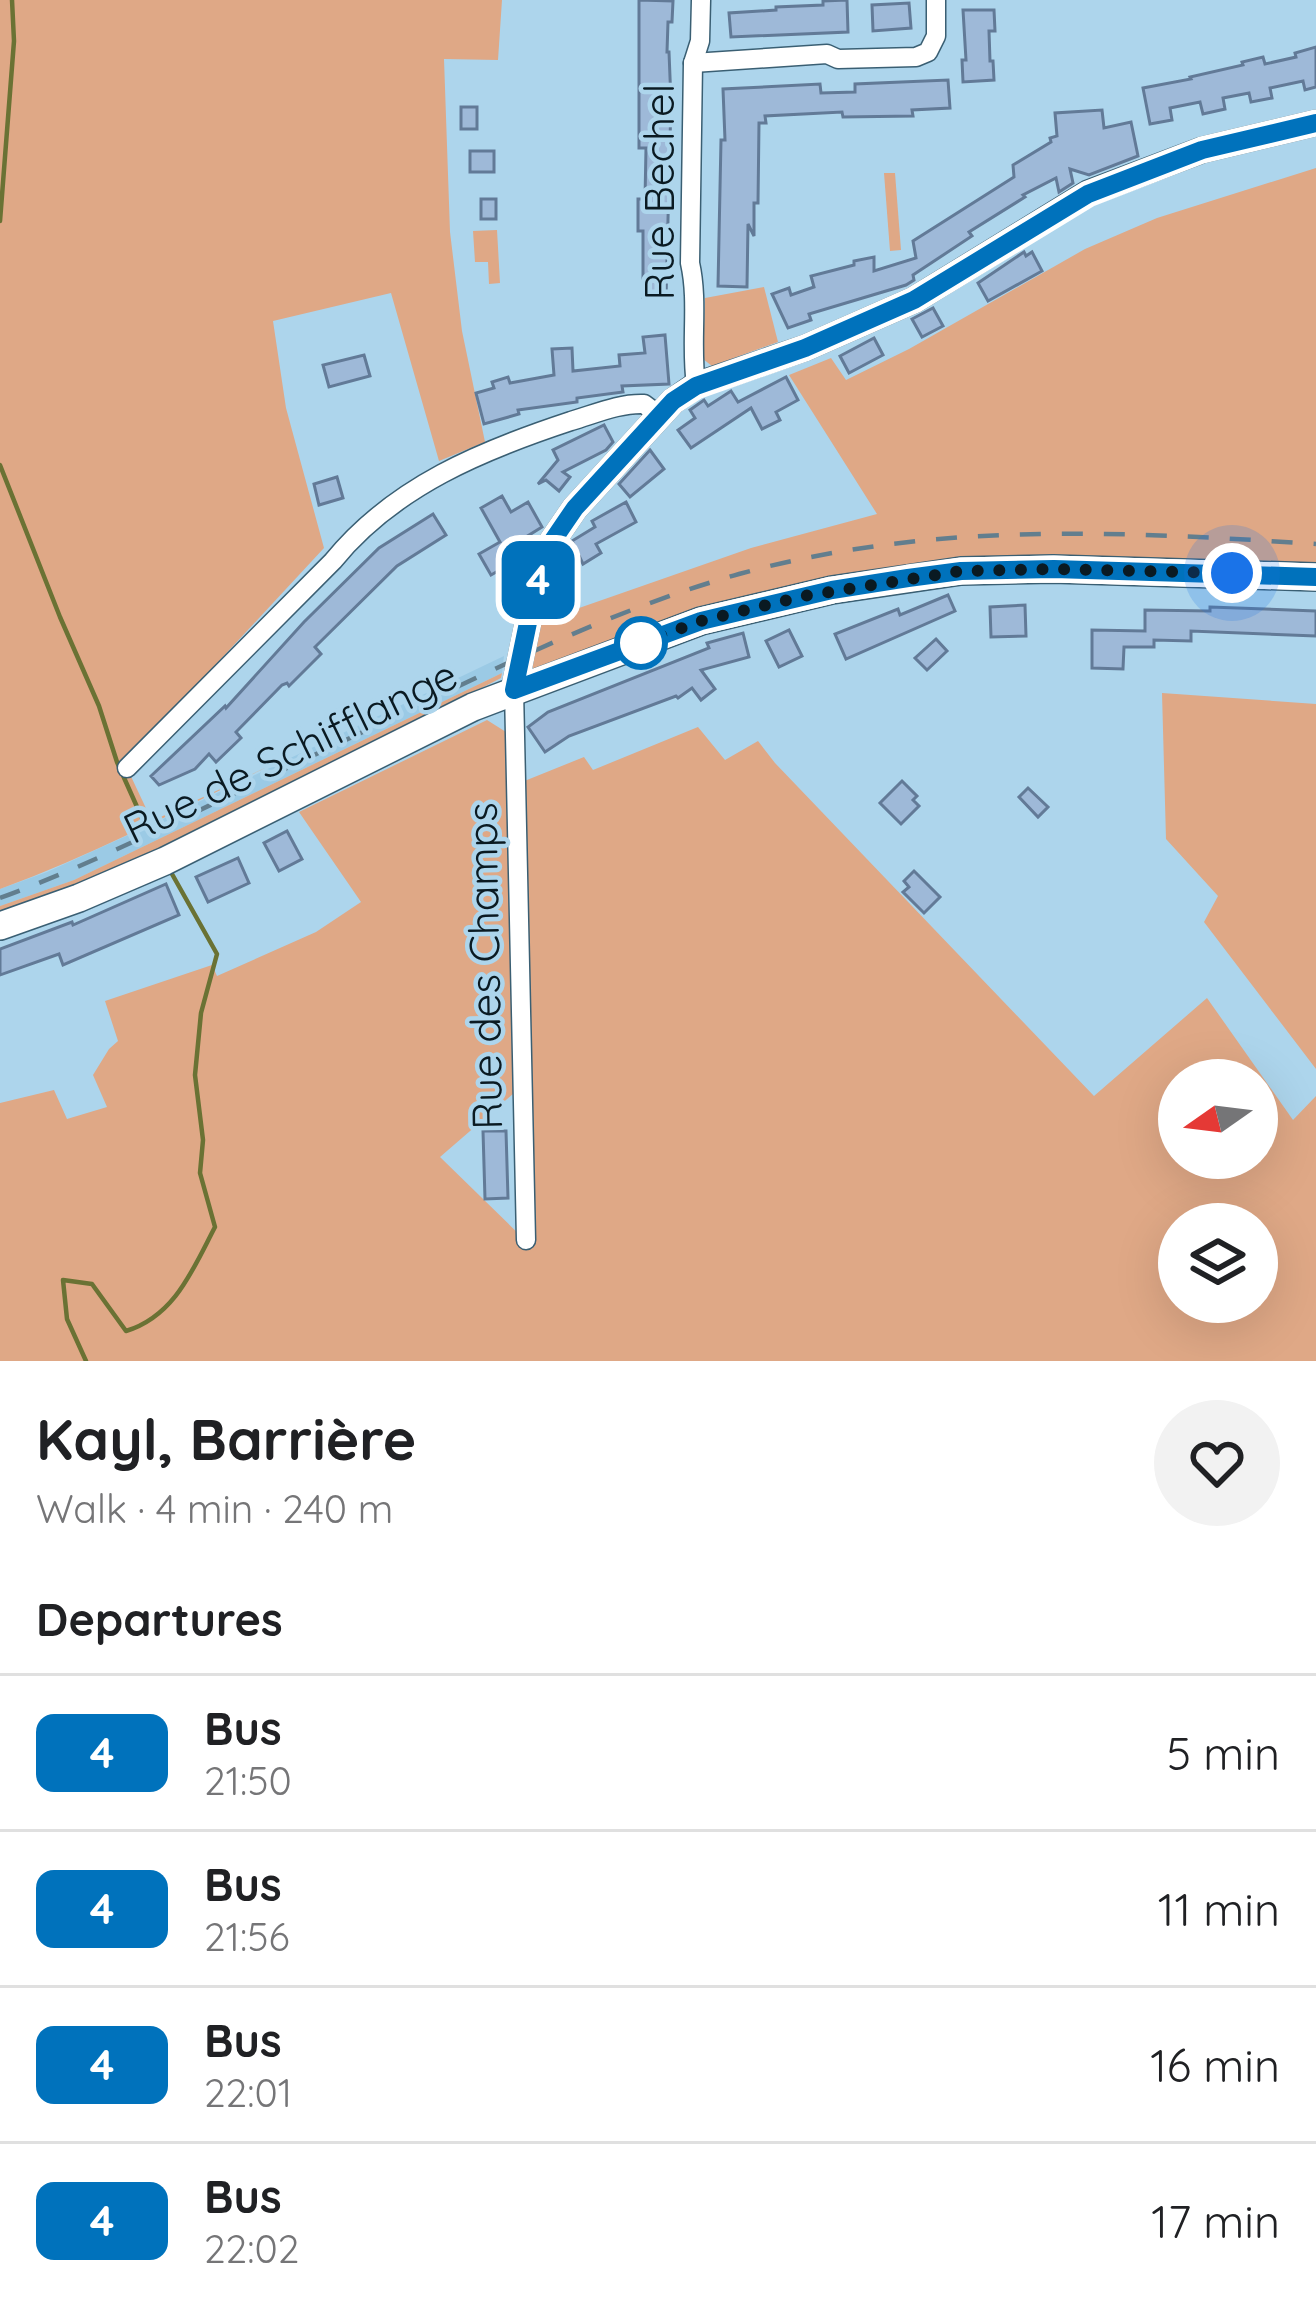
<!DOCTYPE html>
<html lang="en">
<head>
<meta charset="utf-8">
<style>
  :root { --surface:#fff; --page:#f2f2f2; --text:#202124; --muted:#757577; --line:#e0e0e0 }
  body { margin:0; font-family:Quicksand,sans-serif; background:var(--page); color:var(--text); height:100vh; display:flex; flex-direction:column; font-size:45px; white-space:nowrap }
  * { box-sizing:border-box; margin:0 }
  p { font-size:39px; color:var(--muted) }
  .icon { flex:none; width:66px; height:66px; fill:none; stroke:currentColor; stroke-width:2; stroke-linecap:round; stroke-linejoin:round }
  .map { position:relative; height:1361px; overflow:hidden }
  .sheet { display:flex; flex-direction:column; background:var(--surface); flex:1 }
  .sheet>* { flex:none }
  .badge { padding:0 24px; border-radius:18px; font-size:42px; line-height:78px }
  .needle { width:78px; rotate:256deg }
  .buttons { position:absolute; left:1158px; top:1059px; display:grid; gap:24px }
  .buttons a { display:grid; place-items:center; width:120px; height:120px; border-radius:50%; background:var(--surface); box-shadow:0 12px 48px #0002; font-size:60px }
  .you { position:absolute; width:60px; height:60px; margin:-30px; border:9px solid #fff; border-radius:50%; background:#1a73e8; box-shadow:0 0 0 18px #1a73e833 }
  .map>.badge { position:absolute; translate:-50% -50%; box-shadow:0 0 0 6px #fff }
  h2 { padding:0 36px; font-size:45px; line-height:108px }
  .round { display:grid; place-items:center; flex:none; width:126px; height:126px; border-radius:63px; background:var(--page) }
  .summary { display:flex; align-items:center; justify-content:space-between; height:204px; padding:0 36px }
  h1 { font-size:57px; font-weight:700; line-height:90px }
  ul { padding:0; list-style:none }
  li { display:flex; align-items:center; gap:36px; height:156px; padding:0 36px; border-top:3px solid var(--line) }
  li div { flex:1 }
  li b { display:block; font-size:45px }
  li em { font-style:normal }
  li .badge { min-width:132px; font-weight:700; text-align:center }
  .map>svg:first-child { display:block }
  .built { fill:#9bcae5 }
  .green { fill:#dfa886; fill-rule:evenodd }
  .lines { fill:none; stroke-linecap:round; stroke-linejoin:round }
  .stream { stroke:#6a7234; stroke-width:4.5 }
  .building { fill:#9eb9d8; stroke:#627a97; stroke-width:3 }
  .minor-casing { stroke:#3a5f73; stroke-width:21 }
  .tertiary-casing { stroke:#3a5f73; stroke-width:27 }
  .secondary-casing { stroke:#3a5f73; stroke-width:30 }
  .minor { stroke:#fff; stroke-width:18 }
  .tertiary { stroke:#fff; stroke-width:24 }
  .secondary { stroke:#fff; stroke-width:27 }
  .rail { stroke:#627e8e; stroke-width:4.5; stroke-dasharray:21 21; stroke-linecap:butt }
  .line-casing { stroke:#fff; stroke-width:27 }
  .line { stroke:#0072bc; stroke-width:18 }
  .walk { stroke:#0a1a22; stroke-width:12; stroke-dasharray:0 21.6 }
  .stop-dot { fill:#fff; stroke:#0072bc; stroke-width:6 }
  .labels { text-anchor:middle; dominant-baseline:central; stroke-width:9; stroke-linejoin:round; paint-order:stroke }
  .street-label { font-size:42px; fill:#0a1a22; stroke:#add5ec }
</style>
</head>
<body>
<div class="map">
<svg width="1316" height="1361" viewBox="0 0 1316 1361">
  <rect width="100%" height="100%" fill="#add5ec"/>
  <!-- built -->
  <polygon class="built" points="504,656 502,673 74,880 0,906 0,889 47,872 146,827"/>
  <!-- green -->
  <g class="green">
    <path d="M0 0H502L498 60 444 59 450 232 462 331 485 442 439 461 391 293 273 321 286 408 324 548 207 674 209 686 127 768 152 821 267 767C179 810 92 855 0 889Z"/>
    <polygon points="1316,168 1316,571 985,564 536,670 528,664 539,622 751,548 877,514 789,375 831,358 846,380 909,349 1085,249 1157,218"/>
    <polygon points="895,173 901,250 890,251 884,173"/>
    <polygon points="497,230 500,283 489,284 488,262 475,262 473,231"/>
    <polygon points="764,287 778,342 712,366 703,359 705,298"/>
    <polygon points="502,673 501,678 365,748 369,760 0,926 0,906 74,880"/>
    <polygon points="1162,693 1316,704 1316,1069 1204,922 1218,896 1166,839"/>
    <path d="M487 720 506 732V754L522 782 584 757 593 770 698 727 725 760 758 741 775 763 1094 1096 1207 998 1293 1120 1316 1096V1361H0V1103L54 1090 67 1119 107 1107 93 1075 109 1049 118 1041 105 1001 212 965 217 976 316 932 361 902 299 812ZM1179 1080H1257V1158H1179ZM521 1087 524 1239 440 1157ZM1179 1224H1257V1302H1179Z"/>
  </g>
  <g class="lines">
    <!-- stream -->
    <g class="stream">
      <polyline points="0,221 14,41 12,0"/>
      <polyline points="0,465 60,617 99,706 117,762 146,827"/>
      <path d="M86 1361 67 1319 63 1280 92 1284 126 1331C175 1316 193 1269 215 1227L200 1173 203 1140 195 1075 201 1013 217 954 172 874"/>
    </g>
  </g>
  <!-- building -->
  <g class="building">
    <polygon points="639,0 673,1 672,22 668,22 667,52 669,52 671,102 666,298 643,297 643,231 638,231 638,199 645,199 646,148 639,148"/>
    <polygon points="847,0 848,32 731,37 729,13 776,10 776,7 823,5 823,1"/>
    <polygon points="909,3 911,28 873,31 872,5"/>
    <polygon points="963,10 994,10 995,31 989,31 990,61 993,61 994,80 963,82 962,60 966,60"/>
    <polygon points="1316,47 1316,87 1305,90 1303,81 1270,88 1272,98 1251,102 1249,93 1223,98 1225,109 1203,114 1200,102 1170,108 1172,120 1150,124 1143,88 1191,79 1190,77 1243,65 1242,62 1263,57 1265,64 1296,57 1295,53"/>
    <polygon points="948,80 950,108 912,110 913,116 843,117 842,112 765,116 766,123 759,123 758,203 754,203 754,236 748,224 747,287 718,286 721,140 725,140 723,89 820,84 821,93 855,92 855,84"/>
    <rect x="461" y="107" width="16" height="22"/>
    <polygon points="1102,110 1104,128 1131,122 1138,156 1089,175 1070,169 1073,183 1059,192 1056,178 1023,195 1025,197 969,232 972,236 913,275 914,280 906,285 809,314 811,320 788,328 772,294 789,288 791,295 814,287 811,276 854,265 854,261 874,257 874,271 916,258 913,241 1014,177 1013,165 1051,142 1050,138 1057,136 1055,113"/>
    <rect x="470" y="151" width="24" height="21"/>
    <rect x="481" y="199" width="15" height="20"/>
    <polygon points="1024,252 1026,256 1032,252 1042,271 988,301 978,283"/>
    <polygon points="933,308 943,326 922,337 912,319"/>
    <polygon points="665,335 669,384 622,386 623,392 577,398 577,402 518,410 519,414 484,424 476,393 494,388 492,382 508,377 510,383 554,375 552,349 572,348 573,371 620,366 619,355 645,353 643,337"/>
    <polygon points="874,338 883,355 849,373 840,356"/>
    <polygon points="364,355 370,376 329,387 323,365"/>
    <polygon points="786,377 798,400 776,412 780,420 762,429 751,408 691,448 678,430 695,418 690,410 704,400 708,406 731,391 738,402"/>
    <polygon points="604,425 613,442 606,450 563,472 570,477 559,491 546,480 538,484 558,460 553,450"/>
    <polygon points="650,450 664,469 630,497 619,484"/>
    <polygon points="337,477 343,498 319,505 314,484"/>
    <polygon points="502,496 511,512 528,502 542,527 505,550 512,563 491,575 479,554 500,542 481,508"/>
    <polygon points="626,502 636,522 596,544 601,553 583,564 572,541 595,527 592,521"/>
    <polygon points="433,514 446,535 397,566 315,647 321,654 289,686 287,683 282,685 236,732 241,738 216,762 209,754 195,769 159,785 151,776 225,706 226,708 304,622 379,548"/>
    <polygon points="948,595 955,611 846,659 835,634 898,609 900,615"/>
    <polygon points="1025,605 1026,636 991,637 990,607"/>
    <polygon points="1210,607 1316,611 1316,636 1191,631 1191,641 1154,640 1154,647 1124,647 1123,669 1092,668 1092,630 1145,631 1145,610 1210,611"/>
    <polygon points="789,630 802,656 779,667 766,641"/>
    <polygon points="743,633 749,657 701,670 715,689 701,700 692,688 678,698 676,696 569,736 545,752 528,727 548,712 709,648 707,643"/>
    <polygon points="936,639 947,651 927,670 915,658"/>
    <polygon points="902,781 917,796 913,800 919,806 901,824 880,803"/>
    <polygon points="1028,788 1048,807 1038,817 1019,797"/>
    <polygon points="287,831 302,859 279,871 264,843"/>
    <polygon points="238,858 249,883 208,902 196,877"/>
    <polygon points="914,871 940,897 924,913 903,892 909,887 904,881"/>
    <polygon points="166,884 179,915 63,965 59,954 0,975 0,949 72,922 73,925"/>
    <polygon points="483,1131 506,1131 508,1198 485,1199"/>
  </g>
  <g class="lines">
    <defs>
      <g id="minor">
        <polyline points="693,63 827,54 838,59 916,57 928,52 936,36 936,0"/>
        <path d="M696 385C690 344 699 303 690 263L693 63 700 41 701 0"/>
        <polyline points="514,690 526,1240"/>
        <path d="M127 768 333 561C394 486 483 450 571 421 595 414 619 403 644 404L652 410 656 418"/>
      </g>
      <polyline id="tertiary" points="514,690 535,589 549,546 575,508 673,401 696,385 805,348 914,300 1088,193 1202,150 1316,123"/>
      <polyline id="secondary" points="0,926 79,898 165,861 473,707 701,621 832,590 961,571 1053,569 1316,577"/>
    </defs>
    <!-- minor casing -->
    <use href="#minor" class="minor-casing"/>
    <!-- tertiary casing -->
    <use href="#tertiary" class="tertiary-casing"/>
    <!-- secondary casing -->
    <use href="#secondary" class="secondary-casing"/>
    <!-- minor -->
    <use href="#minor" class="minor"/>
    <!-- tertiary -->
    <use href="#tertiary" class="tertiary"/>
    <!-- secondary -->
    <use href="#secondary" class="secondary"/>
    <!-- rail -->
    <path class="rail" d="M0 898C85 867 166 826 248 787 319 752 391 719 461 685 551 642 643 601 739 574 932 521 1119 531 1316 544"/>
  </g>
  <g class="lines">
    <defs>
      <polyline id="line" points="1316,123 1202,150 1088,194 914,300 805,348 696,386 673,401 575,508 549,546 535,589 514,690 701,621 832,590 908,578 961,571 1054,569 1316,577"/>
    </defs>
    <!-- line casing -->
    <use href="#line" class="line-casing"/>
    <!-- line -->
    <use href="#line" class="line"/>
    <!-- walk -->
    <polyline class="walk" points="641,643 701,621 804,596 961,571 1054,569 1232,573"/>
  </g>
  <!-- markers -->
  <circle class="stop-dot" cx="641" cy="643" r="24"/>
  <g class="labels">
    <!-- street labels -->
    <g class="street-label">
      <text transform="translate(658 192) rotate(-90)">Rue Bechel</text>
      <text transform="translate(290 751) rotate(-26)">Rue de Schifflange</text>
      <text transform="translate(484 966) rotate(-91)">Rue des Champs</text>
    </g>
  </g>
</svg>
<div class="buttons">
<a><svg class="needle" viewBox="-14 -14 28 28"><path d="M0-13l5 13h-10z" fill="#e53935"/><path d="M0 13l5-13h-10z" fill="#757577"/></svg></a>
<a><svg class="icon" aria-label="layers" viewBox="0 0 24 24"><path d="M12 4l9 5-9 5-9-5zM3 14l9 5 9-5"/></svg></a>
</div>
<div class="you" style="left:1232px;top:573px"></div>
<b class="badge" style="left:538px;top:580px;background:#0072bc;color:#fff">4</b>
</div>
<section class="sheet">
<div class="summary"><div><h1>Kayl, Barrière</h1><p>Walk · 4 min · 240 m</p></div><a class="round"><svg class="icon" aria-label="heart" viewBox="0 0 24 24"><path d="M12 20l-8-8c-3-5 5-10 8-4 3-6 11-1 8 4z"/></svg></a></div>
<h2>Departures</h2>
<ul>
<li><span class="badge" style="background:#0072bc;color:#fff">4</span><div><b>Bus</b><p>21:50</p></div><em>5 min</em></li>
<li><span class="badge" style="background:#0072bc;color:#fff">4</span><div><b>Bus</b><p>21:56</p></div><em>11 min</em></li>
<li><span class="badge" style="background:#0072bc;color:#fff">4</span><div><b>Bus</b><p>22:01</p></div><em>16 min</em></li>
<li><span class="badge" style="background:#0072bc;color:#fff">4</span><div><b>Bus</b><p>22:02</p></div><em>17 min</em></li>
</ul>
</section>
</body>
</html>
